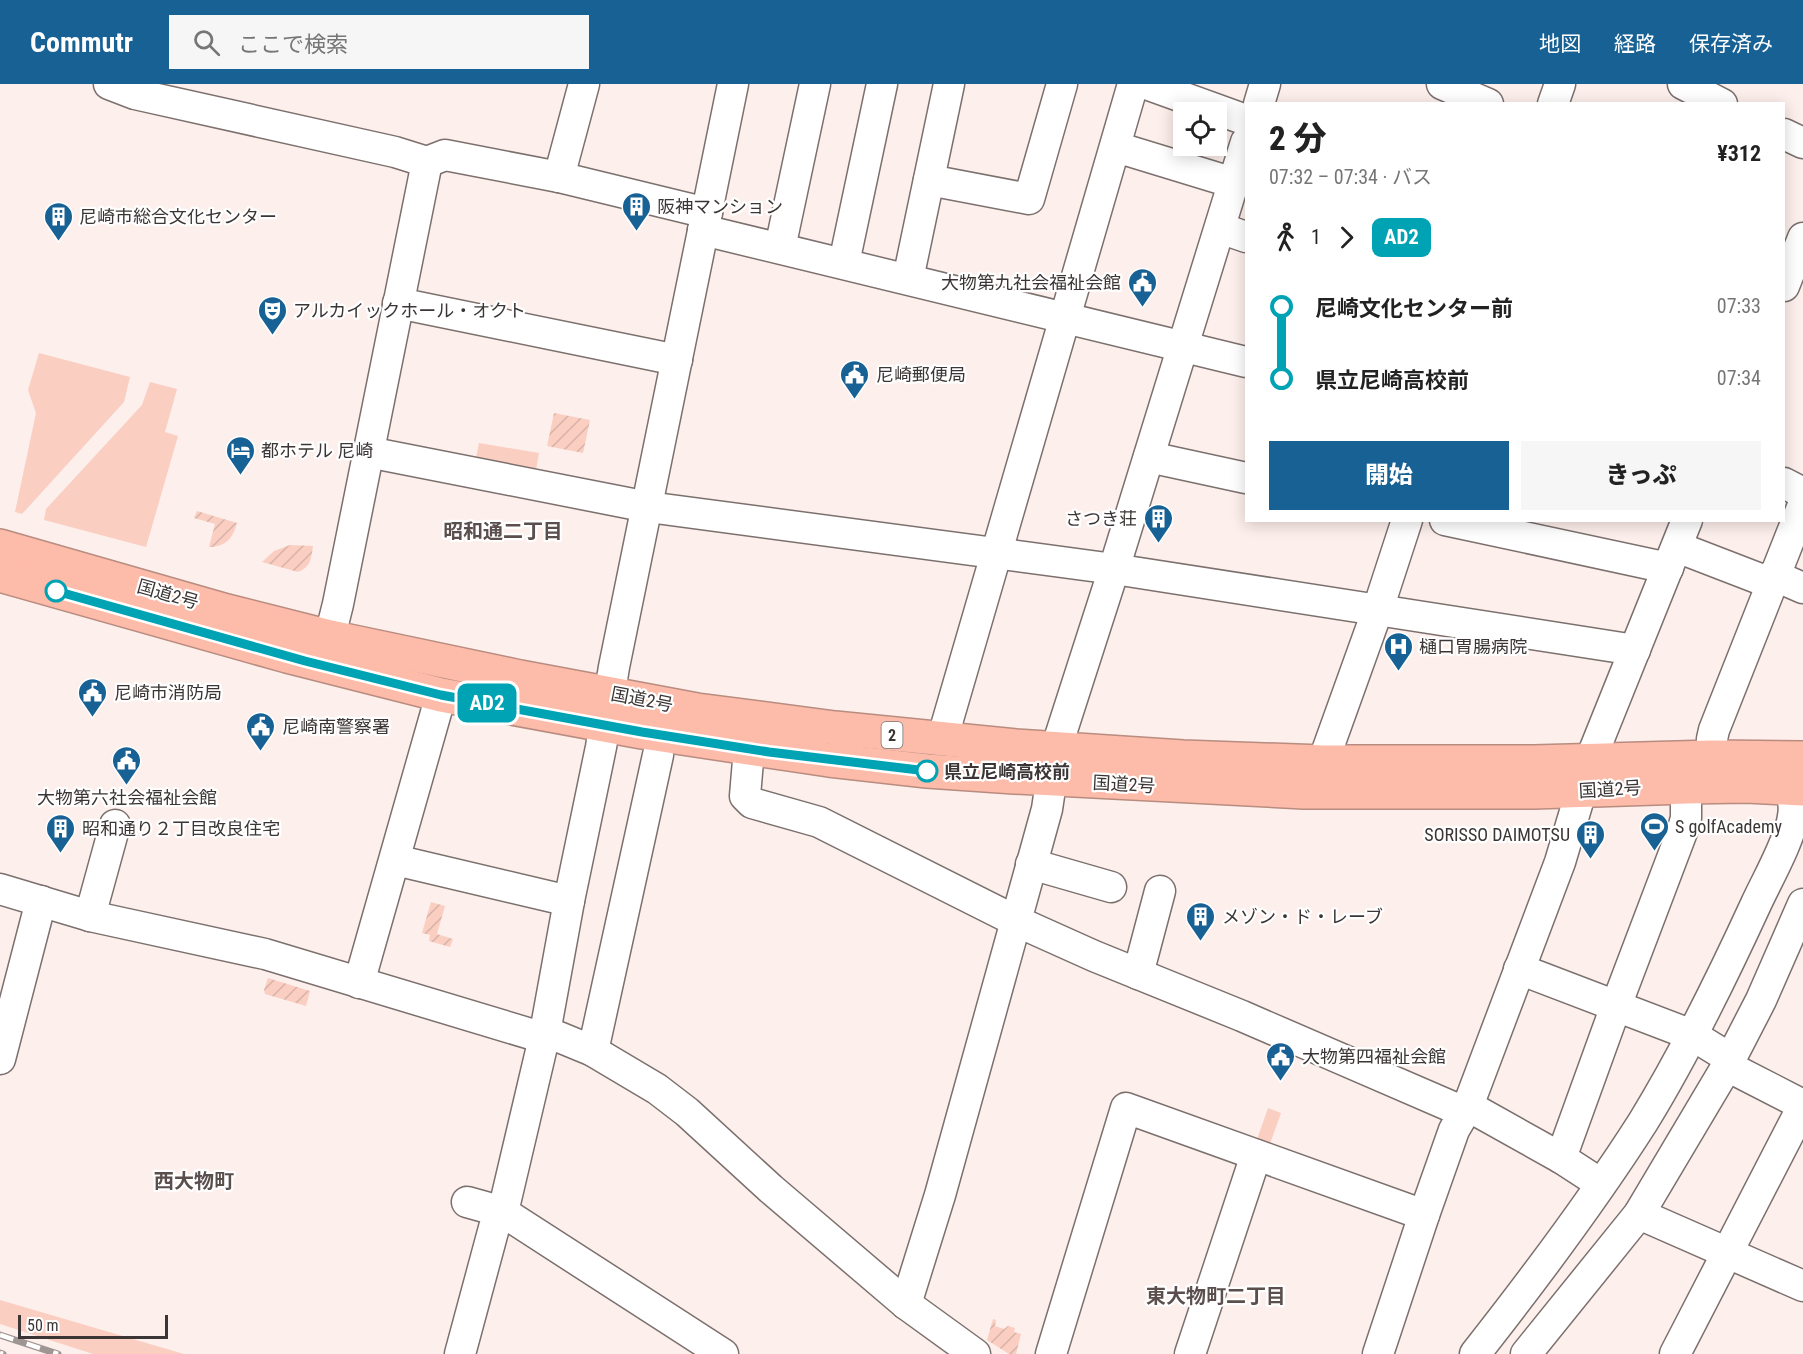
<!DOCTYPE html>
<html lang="ja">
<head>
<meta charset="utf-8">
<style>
  :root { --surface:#fff; --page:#f6f6f6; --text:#222; --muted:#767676; --accent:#186195 }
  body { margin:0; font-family:"Roboto Condensed","Noto Sans JP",sans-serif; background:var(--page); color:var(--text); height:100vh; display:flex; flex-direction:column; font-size:22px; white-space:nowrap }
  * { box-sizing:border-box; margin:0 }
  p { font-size:20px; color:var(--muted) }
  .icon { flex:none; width:33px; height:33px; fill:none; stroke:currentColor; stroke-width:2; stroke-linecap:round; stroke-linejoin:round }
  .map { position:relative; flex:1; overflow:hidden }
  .side { position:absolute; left:1245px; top:18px; width:540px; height:420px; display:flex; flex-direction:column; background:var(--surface); border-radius:0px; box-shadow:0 3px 15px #0003 }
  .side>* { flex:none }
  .badge { padding:0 12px; border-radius:9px; font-size:21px; line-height:39px }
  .tools { position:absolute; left:1173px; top:18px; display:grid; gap:12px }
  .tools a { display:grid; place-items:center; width:54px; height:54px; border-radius:0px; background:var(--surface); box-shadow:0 3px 15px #0003; font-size:30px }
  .scale { position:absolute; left:18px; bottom:15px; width:150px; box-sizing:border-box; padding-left:6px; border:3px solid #3b3635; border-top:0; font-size:16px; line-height:21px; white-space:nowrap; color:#3b3635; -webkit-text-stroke:4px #fff; paint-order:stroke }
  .map>.badge { position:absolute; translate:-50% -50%; box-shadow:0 0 0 3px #fff }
  .legs { display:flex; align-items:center; gap:9px; height:66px; padding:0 24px; font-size:20px }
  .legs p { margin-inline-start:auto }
  .summary { display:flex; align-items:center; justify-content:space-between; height:102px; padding:0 24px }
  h1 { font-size:33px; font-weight:800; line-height:45px }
  .action { display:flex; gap:12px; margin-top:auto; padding:12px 24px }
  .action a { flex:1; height:69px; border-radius:0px; background:var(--accent); color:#fff; font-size:24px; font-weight:800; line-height:69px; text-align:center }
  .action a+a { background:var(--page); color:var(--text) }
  ul { padding:0 24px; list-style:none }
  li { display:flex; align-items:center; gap:21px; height:72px; font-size:22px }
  li i { display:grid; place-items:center; width:9px; height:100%; margin:0 8px; background:currentColor }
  li i::after { content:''; width:15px; height:15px; margin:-8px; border:4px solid; border-radius:50%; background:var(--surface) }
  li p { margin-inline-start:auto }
  li:first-child i { background:linear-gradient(#0000 50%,currentColor 0) }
  li:last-child i { background:linear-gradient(currentColor 50%,#0000 0) }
  header { display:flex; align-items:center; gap:36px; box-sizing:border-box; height:84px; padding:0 30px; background:var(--accent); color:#fff }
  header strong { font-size:28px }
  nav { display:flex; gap:33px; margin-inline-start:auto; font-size:21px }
  .search { width:420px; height:54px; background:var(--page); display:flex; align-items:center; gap:15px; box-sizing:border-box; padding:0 21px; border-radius:0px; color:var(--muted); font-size:22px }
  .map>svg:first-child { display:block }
  .green { fill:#fbcec2 }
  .garden { fill:url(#garden-furrows) }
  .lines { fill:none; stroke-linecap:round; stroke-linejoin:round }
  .minor-casing { stroke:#7b706d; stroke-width:33 }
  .highway-casing { stroke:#b98c80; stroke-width:36 }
  .minor { stroke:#fff; stroke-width:30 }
  .highway { stroke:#fdbba9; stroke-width:33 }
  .rail-casing { stroke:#9f9593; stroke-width:7 }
  .rail { stroke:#fff; stroke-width:4.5; stroke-dasharray:14; stroke-linecap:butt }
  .line-1-casing { stroke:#fff; stroke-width:14 }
  .line-1 { stroke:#00a3b4; stroke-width:9 }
  .stop-1-dot { fill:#fff; stroke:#00a3b4; stroke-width:3 }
  .labels { text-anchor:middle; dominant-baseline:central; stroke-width:4.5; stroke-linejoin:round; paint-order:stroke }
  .shield { fill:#fff; stroke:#767272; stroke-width:1.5 }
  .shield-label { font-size:16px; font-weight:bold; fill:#3b3635 }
  .poi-label { font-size:18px; fill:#3b3635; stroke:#fff; text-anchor:start }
  .street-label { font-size:18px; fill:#3b3635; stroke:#fff }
  .stop-label { font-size:18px; font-weight:bold; fill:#3b3635; stroke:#fff; text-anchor:start }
  .neighbourhood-label { font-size:20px; font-weight:bold; fill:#5a4f4c; stroke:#fff }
</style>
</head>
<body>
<header>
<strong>Commutr</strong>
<div class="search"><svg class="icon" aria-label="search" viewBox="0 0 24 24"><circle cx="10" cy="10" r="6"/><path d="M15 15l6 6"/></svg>ここで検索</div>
<nav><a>地図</a><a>経路</a><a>保存済み</a></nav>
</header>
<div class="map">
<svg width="1803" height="1270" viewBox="0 0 1803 1270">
  <defs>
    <pattern id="garden-furrows" width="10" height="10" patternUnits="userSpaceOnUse" patternTransform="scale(1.5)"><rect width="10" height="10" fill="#fbcec2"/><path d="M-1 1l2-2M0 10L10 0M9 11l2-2" fill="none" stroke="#d8b2a7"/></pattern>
  </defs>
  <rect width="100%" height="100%" fill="#fdefec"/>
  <!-- green -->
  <g class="green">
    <polygon points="39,269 130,293 124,318 22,430 15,428 36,329 28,306"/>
    <polygon points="150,298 177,305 165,348 178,352 146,463 44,436 46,425 142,321"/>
    <polygon points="479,359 539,369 535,392 475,379"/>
    <polygon points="1268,1024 1281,1029 1267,1068 1254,1064"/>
    <polygon points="0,1216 184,1270 93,1270 0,1240"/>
  </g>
  <!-- garden -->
  <g class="garden">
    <polygon points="554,329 590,336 583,369 547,362"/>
    <path d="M197 427 237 439C233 454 226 463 209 463L215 440 194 434Z"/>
    <path d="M290 461 313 462C311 475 311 483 298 488L262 478 274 467Z"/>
    <polygon points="431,818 445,822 437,850 453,855 450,863 429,857 430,851 422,849"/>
    <polygon points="268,894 310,907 306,922 265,910 264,906"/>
    <polygon points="993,1235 996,1236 995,1242 1004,1245 1008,1242 1015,1244 1014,1248 1021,1250 1016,1270 1009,1270 987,1256"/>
  </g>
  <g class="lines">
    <defs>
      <g id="minor">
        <polyline points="109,0 135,10 395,68 427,78 445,71 559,93 707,129"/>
        <polyline points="1146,0 1246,36"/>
        <polyline points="1442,0 1488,20"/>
        <polyline points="1683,0 1722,20"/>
        <polyline points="1259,20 1265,0"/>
        <polyline points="1553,20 1560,0"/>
        <polyline points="1784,50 1803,59"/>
        <polyline points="1116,63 1234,99"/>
        <polyline points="559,93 584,0"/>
        <polyline points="929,96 1029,115 1062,0"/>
        <polyline points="1220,144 1246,153"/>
        <polyline points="703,146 1246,278"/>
        <polyline points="780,164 815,0"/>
        <polyline points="844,179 882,0"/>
        <polyline points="908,195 949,0"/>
        <polyline points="1784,202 1803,154"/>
        <polyline points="398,219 677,276"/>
        <polyline points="368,368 648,423 1114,485 1635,566"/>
        <polyline points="1149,373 1246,394"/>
        <polyline points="1784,399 1803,409"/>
        <polyline points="1445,436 1668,484"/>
        <polyline points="1677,463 1773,500"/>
        <polyline points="1773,491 1803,504"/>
        <polyline points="324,576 338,520 427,78"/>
        <polyline points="942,656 1133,0"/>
        <polyline points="749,665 745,712 752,719 819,738 1016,837 1094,872 1242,932 1464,1028"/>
        <polyline points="1712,673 1712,655 1714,646 1803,421"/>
        <polyline points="1323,678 1378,525 1407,436"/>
        <polyline points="395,776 569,817"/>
        <polyline points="1031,780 1111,803"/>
        <polyline points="0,805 90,832 265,870 544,954 559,953 593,967 657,1005 687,1028 771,1105 906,1220 975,1270"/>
        <polyline points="90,832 115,741"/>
        <polyline points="1519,885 1692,951 1731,975"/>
        <polyline points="1138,890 1160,807"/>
        <polyline points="359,899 441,611"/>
        <polyline points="593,967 658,671"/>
        <polyline points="0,975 41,817"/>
        <polyline points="1727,982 1803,1021"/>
        <polyline points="1468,1022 1561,1074 1601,1100"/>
        <polyline points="1561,1074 1616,922 1682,748 1686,734 1686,703"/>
        <polyline points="1639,1130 1803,1202"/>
        <polyline points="906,1220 940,1111 1047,725 1056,665 1114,485 1246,58"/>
        <polyline points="460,1270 495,1140 503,1128 467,1118"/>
        <polyline points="723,1270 503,1128 544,954 569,817 601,663 614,583 733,0"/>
        <polyline points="1051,1270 1126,1024 1424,1131"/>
        <polyline points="1190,1270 1256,1071"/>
        <polyline points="1378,1270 1424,1131 1454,1046 1468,1022 1560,778 1590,677 1687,436"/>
        <path d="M1475 1270C1534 1195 1592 1118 1643 1038 1686 968 1722 894 1756 820 1766 798 1791 754 1793 732 1795 723 1793 714 1791 705"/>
        <polyline points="1526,1270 1639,1130 1727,982 1761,916 1803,820"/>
        <polyline points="1675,1270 1803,1022"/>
      </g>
      <g id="highway">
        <polyline points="0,462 227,527 330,553 520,593 697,626 835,644 1016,662 1183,673 1323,678 1534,678 1712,673 1803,674"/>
        <polyline points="0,491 287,572 441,611 642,648 829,676 927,687 1014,693 1304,708 1534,708 1686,703 1746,702 1803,705"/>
      </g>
    </defs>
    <!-- minor casing -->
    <use href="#minor" class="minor-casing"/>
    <!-- highway casing -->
    <use href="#highway" class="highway-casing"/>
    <!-- minor -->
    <use href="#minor" class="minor"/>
    <!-- highway -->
    <use href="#highway" class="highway"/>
    <defs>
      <g id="rail">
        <polyline points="0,1251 58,1270"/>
        <polyline points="0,1269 3,1270"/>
      </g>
    </defs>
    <!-- rail casing -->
    <use href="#rail" class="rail-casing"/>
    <!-- rail -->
    <use href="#rail" class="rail"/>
  </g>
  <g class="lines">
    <defs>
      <polyline id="line-1" points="56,507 305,577 441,611 642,648 769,668 927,687"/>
    </defs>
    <!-- line-1 casing -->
    <use href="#line-1" class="line-1-casing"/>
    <!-- line-1 -->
    <use href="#line-1" class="line-1"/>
  </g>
  <!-- icons -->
  <defs>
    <symbol id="building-pin" viewBox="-11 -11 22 30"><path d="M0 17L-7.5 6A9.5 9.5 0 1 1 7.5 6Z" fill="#186195" stroke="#fff"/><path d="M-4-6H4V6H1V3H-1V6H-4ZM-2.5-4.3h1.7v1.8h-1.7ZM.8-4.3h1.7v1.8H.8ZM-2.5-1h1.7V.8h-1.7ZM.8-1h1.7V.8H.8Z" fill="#fff"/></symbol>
    <symbol id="civic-pin" viewBox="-11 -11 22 30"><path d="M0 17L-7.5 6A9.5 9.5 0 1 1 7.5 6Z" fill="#186195" stroke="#fff"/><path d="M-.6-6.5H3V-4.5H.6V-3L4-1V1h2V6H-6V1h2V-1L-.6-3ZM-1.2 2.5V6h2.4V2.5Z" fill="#fff"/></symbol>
    <symbol id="theatre-pin" viewBox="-11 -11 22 30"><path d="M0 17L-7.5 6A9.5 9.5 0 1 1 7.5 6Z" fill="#186195" stroke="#fff"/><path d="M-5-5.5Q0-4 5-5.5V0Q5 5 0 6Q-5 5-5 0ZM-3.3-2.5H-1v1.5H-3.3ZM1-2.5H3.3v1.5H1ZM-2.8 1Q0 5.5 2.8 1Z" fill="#fff"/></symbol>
    <symbol id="hotel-pin" viewBox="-11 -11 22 30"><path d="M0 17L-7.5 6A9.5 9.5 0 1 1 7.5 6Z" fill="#186195" stroke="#fff"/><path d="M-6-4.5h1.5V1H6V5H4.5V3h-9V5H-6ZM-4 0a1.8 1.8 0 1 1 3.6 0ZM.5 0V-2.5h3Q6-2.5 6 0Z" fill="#fff"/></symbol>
    <symbol id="hospital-pin" viewBox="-11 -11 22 30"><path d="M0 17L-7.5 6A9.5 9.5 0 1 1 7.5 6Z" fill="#186195" stroke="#fff"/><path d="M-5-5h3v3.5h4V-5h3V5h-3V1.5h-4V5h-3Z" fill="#fff"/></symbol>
    <symbol id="stadium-pin" viewBox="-11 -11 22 30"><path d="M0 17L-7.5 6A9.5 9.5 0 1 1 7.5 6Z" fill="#186195" stroke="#fff"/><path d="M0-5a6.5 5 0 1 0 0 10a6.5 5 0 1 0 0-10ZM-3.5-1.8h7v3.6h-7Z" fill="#fff"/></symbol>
  </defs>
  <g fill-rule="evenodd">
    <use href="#building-pin" x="620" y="106" width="33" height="45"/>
    <use href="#building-pin" x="42" y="116" width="33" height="45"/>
    <use href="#civic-pin" x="1126" y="182" width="33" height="45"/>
    <use href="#theatre-pin" x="256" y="210" width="33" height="45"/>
    <use href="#civic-pin" x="838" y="274" width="33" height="45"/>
    <use href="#hotel-pin" x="224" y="350" width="33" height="45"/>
    <use href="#building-pin" x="1142" y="418" width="33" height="45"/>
    <use href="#hospital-pin" x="1382" y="546" width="33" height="45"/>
    <use href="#civic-pin" x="76" y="592" width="33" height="45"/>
    <use href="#civic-pin" x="244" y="626" width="33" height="45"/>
    <use href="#civic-pin" x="110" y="660" width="33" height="45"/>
    <use href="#stadium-pin" x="1638" y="726" width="33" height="45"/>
    <use href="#building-pin" x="44" y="728" width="33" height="45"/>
    <use href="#building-pin" x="1574" y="734" width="33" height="45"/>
    <use href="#building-pin" x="1184" y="816" width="33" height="45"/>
    <use href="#civic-pin" x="1264" y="956" width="33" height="45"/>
  </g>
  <!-- markers -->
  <g class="stop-1-dot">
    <circle cx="56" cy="507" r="10"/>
    <circle cx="927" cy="687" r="10"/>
  </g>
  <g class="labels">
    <!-- shield labels -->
    <rect class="shield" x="881.5" y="638" width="21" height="26" rx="4.5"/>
    <g class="shield-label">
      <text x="892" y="651">2</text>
    </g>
    <!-- poi labels -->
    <g class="poi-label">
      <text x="657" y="122">阪神マンション</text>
      <text x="79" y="132">尼崎市総合文化センター</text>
      <text x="1121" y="198" text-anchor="end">大物第九社会福祉会館</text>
      <text x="293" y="226">アルカイックホール・オクト</text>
      <text x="876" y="290">尼崎郵便局</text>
      <text x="261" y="366">都ホテル 尼崎</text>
      <text x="1137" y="434" text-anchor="end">さつき荘</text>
      <text x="1419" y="562">樋口胃腸病院</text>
      <text x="114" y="608">尼崎市消防局</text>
      <text x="282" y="642">尼崎南警察署</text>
      <text x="127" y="713" text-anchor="middle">大物第六社会福祉会館</text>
      <text x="1675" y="742">S golfAcademy</text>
      <text x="82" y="744">昭和通り２丁目改良住宅</text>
      <text x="1570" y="750" text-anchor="end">SORISSO DAIMOTSU</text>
      <text x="1222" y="832">メゾン・ド・レーブ</text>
      <text x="1302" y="972">大物第四福祉会館</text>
    </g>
    <!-- street labels -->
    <g class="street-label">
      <text transform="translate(168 510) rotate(16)">国道2号</text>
      <text transform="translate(642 615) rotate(11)">国道2号</text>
      <text transform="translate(1124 700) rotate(3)">国道2号</text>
      <text transform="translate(1610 705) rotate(-3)">国道2号</text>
    </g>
    <!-- stop labels -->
    <g class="stop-label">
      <text x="944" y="687">県立尼崎高校前</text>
    </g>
    <!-- neighbourhood labels -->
    <g class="neighbourhood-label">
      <text x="503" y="447">昭和通二丁目</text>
      <text x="194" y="1097">西大物町</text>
      <text x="1216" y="1212">東大物町二丁目</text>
    </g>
  </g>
</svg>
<div class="tools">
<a><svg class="icon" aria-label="locate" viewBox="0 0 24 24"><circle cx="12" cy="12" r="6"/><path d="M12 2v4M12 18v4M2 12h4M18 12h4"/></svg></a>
</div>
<div class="scale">50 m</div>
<b class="badge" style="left:487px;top:619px;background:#00a3b4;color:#fff">AD2</b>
<section class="side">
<div class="summary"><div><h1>2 分</h1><p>07:32 – 07:34 · バス</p></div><b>¥312</b></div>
<div class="legs"><svg class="icon" aria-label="walk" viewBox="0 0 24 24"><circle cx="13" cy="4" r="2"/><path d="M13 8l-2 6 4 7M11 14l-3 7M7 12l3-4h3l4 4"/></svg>1<svg class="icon" aria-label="forward" viewBox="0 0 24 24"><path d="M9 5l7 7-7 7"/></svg><b class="badge" style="background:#00a3b4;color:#fff">AD2</b></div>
<ul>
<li><i style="color:#00a3b4"></i><b>尼崎文化センター前</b><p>07:33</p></li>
<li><i style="color:#00a3b4"></i><b>県立尼崎高校前</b><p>07:34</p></li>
</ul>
<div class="action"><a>開始</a><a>きっぷ</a></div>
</section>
</div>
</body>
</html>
